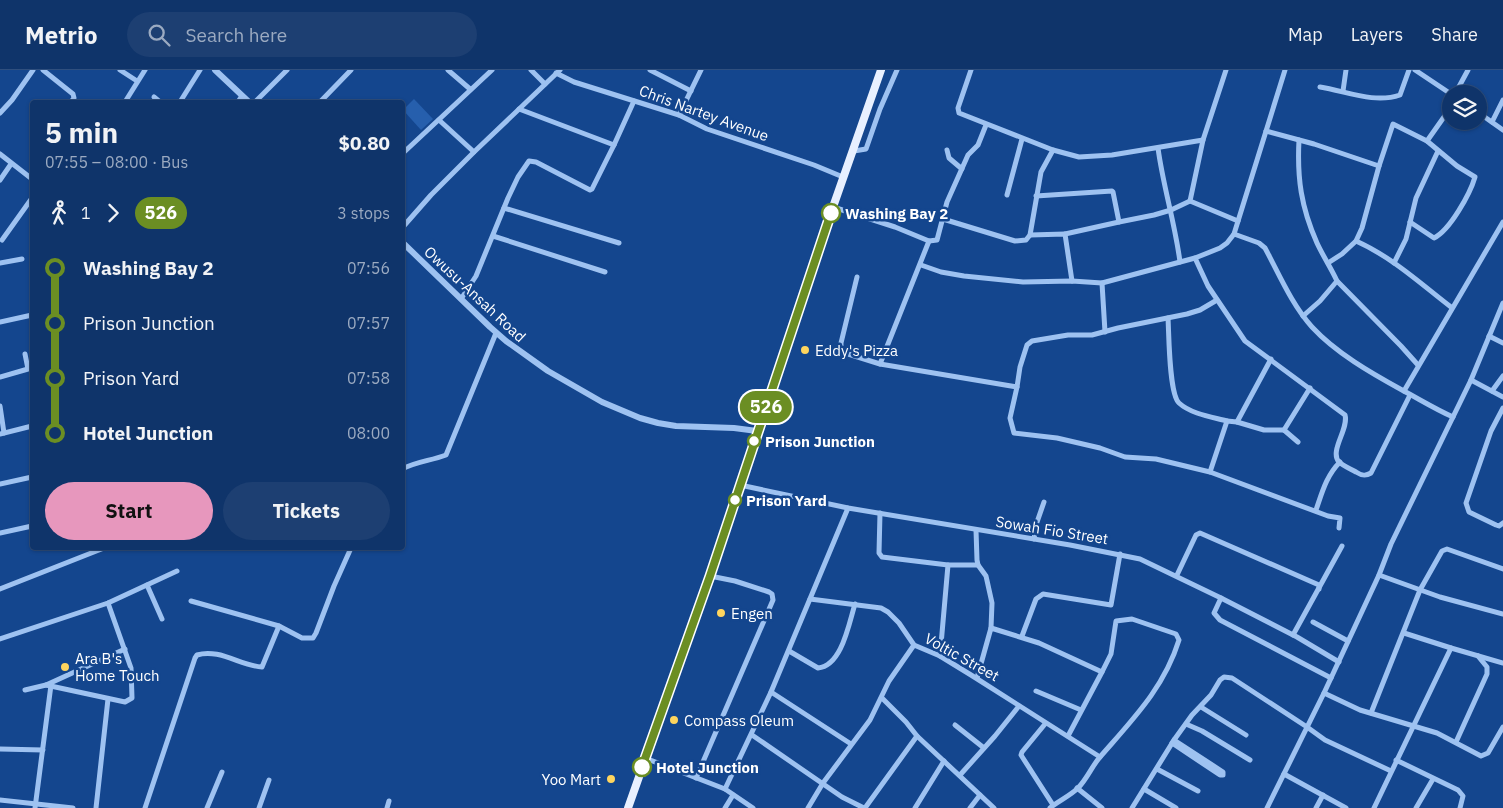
<!DOCTYPE html>
<html lang="en">
<head>
<meta charset="utf-8">
<style>
  :root { --surface:#0f346a; --page:#1d3f72; --text:#f1f3f6; --muted:#9baac1; --line:#2f4f7e; --accent:#e797bd }
  body { margin:0; font-family:"IBM Plex Sans",sans-serif; background:var(--page); color:var(--text); height:100vh; display:flex; flex-direction:column; font-size:19px; white-space:nowrap }
  * { box-sizing:border-box; margin:0 }
  p { font-size:16px; color:var(--muted) }
  .icon { flex:none; width:28px; height:28px; fill:none; stroke:currentColor; stroke-width:2; stroke-linecap:round; stroke-linejoin:round }
  .map { position:relative; flex:1; overflow:hidden }
  .details { position:absolute; left:30px; top:30px; width:375px; height:450px; display:flex; flex-direction:column; background:var(--surface); border-radius:5px; box-shadow:0 1px 4px #0004,0 0 0 1px var(--line) }
  .details>* { flex:none }
  .badge { padding:0 10px; border-radius:16px; font-size:18px; line-height:32px }
  .tools { position:absolute; left:1442px; top:15px; display:grid; gap:10px }
  .tools a { display:grid; place-items:center; width:45px; height:45px; border-radius:50%; background:var(--surface); box-shadow:0 1px 4px #0004,0 0 0 1px var(--line); font-size:25px }
  .map>.badge { position:absolute; translate:-50% -50%; box-shadow:0 0 0 2px #fff }
  .legs { display:flex; align-items:center; gap:8px; height:55px; padding:0 15px; font-size:16px }
  .legs p { margin-inline-start:auto }
  .headline { display:flex; align-items:center; justify-content:space-between; height:85px; padding:0 15px }
  h1 { font-size:28px; font-weight:700; line-height:38px }
  .button { display:flex; gap:10px; margin-top:auto; padding:10px 15px }
  .button a { flex:1; height:58px; border-radius:30px; background:var(--accent); color:#111; font-size:20px; font-weight:700; line-height:58px; text-align:center }
  .button a+a { background:var(--page); color:var(--text) }
  ul { padding:0 15px; list-style:none }
  li { display:flex; align-items:center; gap:18px; height:55px; font-size:19px }
  li i { display:grid; place-items:center; width:8px; height:100%; margin:0 6px; background:currentColor }
  li i::after { content:''; width:12px; height:12px; margin:-6px; border:4px solid; border-radius:50%; background:var(--surface) }
  li p { margin-inline-start:auto }
  li:first-child i { background:linear-gradient(#0000 50%,currentColor 0) }
  li:last-child i { background:linear-gradient(currentColor 50%,#0000 0) }
  header { display:flex; align-items:center; gap:30px; box-sizing:border-box; height:70px; padding:0 25px; background:var(--surface); border-bottom:1px solid var(--line) }
  header strong { font-size:24px }
  nav { display:flex; gap:28px; margin-inline-start:auto; font-size:18px }
  .search { width:350px; height:45px; background:var(--page); display:flex; align-items:center; gap:12px; box-sizing:border-box; padding:0 18px; border-radius:28px; color:var(--muted); font-size:19px }
  .map>svg:first-child { display:block }
  .green { fill:#265fad }
  .lines { fill:none; stroke-linecap:round; stroke-linejoin:round }
  .minor { stroke:#9ec2f1; stroke-width:5 }
  .tertiary { stroke:#9ec2f1; stroke-width:6 }
  .primary { stroke:#e8f0ff; stroke-width:8 }
  .line-1-casing { stroke:#fff; stroke-width:11 }
  .line-1 { stroke:#6b8e23; stroke-width:8 }
  .stop-1-dot { fill:#fff; stroke:#6b8e23; stroke-width:2.5 }
  .poi-dot { fill:#ffd55e; stroke:#14468e; stroke-width:2 }
  .labels { text-anchor:middle; dominant-baseline:central; stroke-width:5; stroke-linejoin:round; paint-order:stroke }
  .street-label { font-size:15px; fill:#fff; stroke:#14468e }
  .stop-label { font-size:15px; font-weight:bold; fill:#fff; stroke:#14468e; text-anchor:start }
  .poi-label { font-size:15px; fill:#fff; stroke:#14468e; text-anchor:start }
</style>
</head>
<body>
<header>
<strong>Metrio</strong>
<div class="search"><svg class="icon" aria-label="search" viewBox="0 0 24 24"><circle cx="10" cy="10" r="6"/><path d="M15 15l6 6"/></svg>Search here</div>
<nav><a>Map</a><a>Layers</a><a>Share</a></nav>
</header>
<div class="map">
<svg width="1503" height="738" viewBox="0 0 1503 738">
  <rect width="100%" height="100%" fill="#14468e"/>
  <!-- green -->
  <polygon class="green" points="414,29 433,49 421,60 403,40"/>
  <g class="lines">
    <!-- minor -->
    <g class="minor">
      <polyline points="43,0 73,24 74,28 71,32"/>
      <polyline points="120,0 137,11"/>
      <polyline points="448,0 470,19"/>
      <polyline points="531,0 545,14"/>
      <polyline points="650,0 691,21"/>
      <polyline points="971,0 958,38 959,43 1053,80 1079,87 1112,85 1203,70"/>
      <polyline points="1226,0 1203,70 1190,131 1238,151"/>
      <polyline points="1415,0 1451,24"/>
      <polyline points="556,3 574,12 679,45 707,59 814,95 843,107"/>
      <path d="M1320 17C1346 21 1374 34 1400 25L1409 0"/>
      <polyline points="1343,21 1346,0"/>
      <polyline points="1455,24 1468,0"/>
      <polyline points="154,27 160,32"/>
      <polyline points="125,32 145,0"/>
      <polyline points="180,32 200,0"/>
      <polyline points="238,32 242,26"/>
      <polyline points="255,32 287,0"/>
      <polyline points="320,32 351,0"/>
      <polyline points="519,39 614,75 634,31"/>
      <polyline points="0,43 12,30 33,0"/>
      <polyline points="1479,43 1503,60"/>
      <polyline points="679,45 701,0"/>
      <polyline points="439,50 474,82 560,0"/>
      <polyline points="1492,52 1503,30"/>
      <polyline points="1266,61 1314,74 1379,96"/>
      <path d="M1299 70C1297 108 1301 137 1317 173 1323 186 1331 198 1337 211L1320 231 1303 246"/>
      <polyline points="1427,71 1451,37"/>
      <path d="M1158 78C1163 116 1175 153 1180 192"/>
      <polyline points="947,80 949,88 962,99"/>
      <polyline points="854,81 866,79 880,39 897,0"/>
      <polyline points="0,84 32,109"/>
      <polyline points="402,84 492,0"/>
      <polyline points="0,110 11,94"/>
      <polyline points="1007,125 1022,69"/>
      <polyline points="1036,126 1112,121 1113,122 1119,152 1154,145 1171,140 1190,131"/>
      <polyline points="833,137 895,157 929,171 880,294"/>
      <polyline points="504,138 619,173"/>
      <polyline points="943,149 1015,171 1026,170 1030,165 1041,102 1053,80"/>
      <polyline points="402,158 431,125 474,82"/>
      <polyline points="1065,164 1119,152"/>
      <path d="M1234 164 1259 173 1265 178C1279 204 1292 235 1312 257 1336 283 1371 303 1402 320 1419 329 1435 339 1453 347"/>
      <polyline points="1030,165 1065,164 1072,211"/>
      <polyline points="493,166 605,202"/>
      <polyline points="2,170 32,128"/>
      <polyline points="929,171 937,170 947,132 968,85 978,75 986,55"/>
      <path d="M1356 171C1392 187 1421 214 1451 237"/>
      <path d="M1195 188 1208 216 1245 271 1345 345C1349 359 1329 381 1339 392 1343 396 1351 399 1356 402 1362 406 1366 406 1371 403L1410 325"/>
      <polyline points="0,193 22,189"/>
      <path d="M1328 193 1342 184 1356 171 1362 158 1379 96 1393 54 1427 71 1457 96 1475 107C1470 124 1450 160 1434 168L1410 152"/>
      <polyline points="1394,193 1406,169 1416,128 1438,81"/>
      <polyline points="921,195 941,202 964,206 1023,212 1072,211 1102,213 1195,188 1220,178 1227,173 1234,164 1285,0"/>
      <polyline points="857,207 841,273 841,279 845,283 880,294 1017,317 1020,297 1027,275 1032,271 1068,265 1092,265 1118,258 1187,244 1200,240 1217,230"/>
      <polyline points="1337,211 1401,276 1418,295"/>
      <polyline points="1102,213 1105,262"/>
      <polyline points="461,229 476,206 508,128 518,107 529,91 536,92 590,120 592,119 614,75"/>
      <path d="M1168 248C1169 264 1169 324 1179 333 1191 344 1212 347 1227 351"/>
      <polyline points="0,252 32,245"/>
      <polyline points="1489,266 1503,273"/>
      <polyline points="0,307 28,299 25,284"/>
      <polyline points="1471,310 1503,327"/>
      <polyline points="1017,317 1010,348 1014,363 1057,368 1100,378 1125,387 1156,389 1210,402 1328,446 1340,448 1339,458"/>
      <polyline points="1404,321 1503,152"/>
      <polyline points="1492,321 1503,306"/>
      <polyline points="0,336 4,363"/>
      <polyline points="1503,338 1491,361 1466,433 1469,442 1496,455 1499,456 1503,453"/>
      <polyline points="1237,352 1264,360 1284,360 1298,372"/>
      <polyline points="1284,360 1310,318"/>
      <polyline points="0,364 32,356"/>
      <path d="M402 399C418 391 430 391 446 385L496 263"/>
      <polyline points="1210,402 1227,351 1237,352 1271,289"/>
      <polyline points="0,414 32,407"/>
      <polyline points="740,415 848,438 1070,475 1140,489 1221,528 1297,567 1339,592"/>
      <path d="M1316 440C1322 423 1326 406 1340 392"/>
      <polyline points="880,443 879,483 882,487 948,495 978,495"/>
      <polyline points="976,460 977,490 978,495 986,506 992,533 991,558"/>
      <polyline points="0,463 32,456"/>
      <polyline points="1034,469 1036,455 1044,432"/>
      <polyline points="1177,505 1196,465 1200,463 1319,515 1319,519"/>
      <polyline points="1379,505 1440,527 1503,544"/>
      <polyline points="147,515 162,549"/>
      <polyline points="0,519 104,478"/>
      <polyline points="1221,528 1214,543 1220,550 1331,608"/>
      <polyline points="810,529 881,538 888,542 899,553 914,575 940,586 971,605 1100,687"/>
      <polyline points="1313,552 1348,571"/>
      <polyline points="279,556 302,568 313,568 316,563 334,516 351,478"/>
      <polyline points="1293,565 1342,476"/>
      <polyline points="1022,566 1036,529 1043,524 1111,535 1120,484"/>
      <polyline points="0,569 108,533 177,501"/>
      <polyline points="1451,578 1503,593"/>
      <path d="M789 581 818 598C842 596 849 553 855 534"/>
      <polyline points="940,586 948,495"/>
      <polyline points="977,608 991,558 1039,573 1102,602 1068,666"/>
      <polyline points="46,615 125,632 132,628 131,598 108,533"/>
      <polyline points="25,620 46,615 125,579"/>
      <polyline points="1036,621 1081,640"/>
      <polyline points="771,622 851,674"/>
      <polyline points="1324,623 1360,640 1437,663 1481,686 1488,683 1503,657"/>
      <polyline points="882,628 906,652 917,666 994,738"/>
      <polyline points="1201,637 1246,665"/>
      <polyline points="1371,643 1420,520 1442,481 1447,479 1503,499"/>
      <polyline points="1045,654 1022,682 1021,685 1053,735"/>
      <polyline points="1186,654 1202,661 1250,690"/>
      <polyline points="955,655 984,678"/>
      <polyline points="752,665 842,727 864,738"/>
      <polyline points="1456,672 1487,604 1487,597 1478,586"/>
      <polyline points="1172,673 1220,705 1223,705 1223,702 1174,670"/>
      <polyline points="0,679 43,680"/>
      <polyline points="645,688 725,719 753,738"/>
      <polyline points="1396,690 1458,720 1463,726 1460,738"/>
      <polyline points="1157,699 1198,721"/>
      <polyline points="1284,704 1346,738"/>
      <polyline points="960,705 995,666 1019,636"/>
      <polyline points="696,708 773,530 772,524 769,522 735,511 710,506"/>
      <polyline points="1077,718 1102,738"/>
      <polyline points="725,719 771,622 848,438"/>
      <polyline points="1144,719 1176,738"/>
      <polyline points="0,730 73,738"/>
      <polyline points="35,738 51,615"/>
      <polyline points="96,738 108,629"/>
      <path d="M145 738 195 588 197 585C219 578 241 596 262 597L279 556 191 531"/>
      <polyline points="207,738 222,702"/>
      <polyline points="259,738 269,710"/>
      <polyline points="387,738 389,731"/>
      <polyline points="725,738 733,725"/>
      <polyline points="808,738 823,713 870,650 889,611 914,575"/>
      <polyline points="865,738 917,666"/>
      <polyline points="915,738 944,691"/>
      <polyline points="970,738 980,725"/>
      <path d="M1050 738C1058 731 1070 726 1078 718 1087 709 1092 696 1100 687 1133 649 1164 618 1179 570L1176 564 1132 549 1116 551 1111 584 1102 602"/>
      <polyline points="1132,738 1174,670 1192,645 1211,625 1220,610 1224,607 1232,608 1307,657 1325,670 1391,701"/>
      <polyline points="1267,738 1324,623 1379,505 1391,474 1471,310 1503,233"/>
      <polyline points="1316,738 1323,725"/>
      <polyline points="1374,738 1451,578 1404,563"/>
      <polyline points="1416,738 1433,709"/>
    </g>
    <!-- tertiary -->
    <g class="tertiary">
      <polyline points="215,0 249,32"/>
      <polyline points="402,172 490,257 506,271 548,301 602,332 640,348 658,353 676,356 734,358 757,361"/>
    </g>
    <!-- primary -->
    <polyline class="primary" points="628,738 710,506 833,137 881,0"/>
  </g>
  <g class="lines">
    <defs>
      <polyline id="line-1" points="642,697 710,506 831,143"/>
    </defs>
    <!-- line-1 casing -->
    <use href="#line-1" class="line-1-casing"/>
    <!-- line-1 -->
    <use href="#line-1" class="line-1"/>
  </g>
  <!-- markers -->
  <g class="stop-1-dot">
    <circle cx="831" cy="143" r="9"/>
    <circle cx="754" cy="371" r="6"/>
    <circle cx="735" cy="430" r="6"/>
    <circle cx="642" cy="697" r="9"/>
  </g>
  <g class="poi-dot">
    <circle cx="805" cy="280" r="5"/>
    <circle cx="721" cy="543" r="5"/>
    <circle cx="65" cy="597" r="5"/>
    <circle cx="674" cy="650" r="5"/>
    <circle cx="611" cy="709" r="5"/>
  </g>
  <g class="labels">
    <!-- street labels -->
    <g class="street-label">
      <text transform="translate(704 43) rotate(20)">Chris Nartey Avenue</text>
      <text transform="translate(475 224) rotate(43)">Owusu-Ansah Road</text>
      <text transform="translate(1052 460) rotate(9)">Sowah Fio Street</text>
      <text transform="translate(962 587) rotate(29)">Voltic Street</text>
    </g>
    <!-- stop labels -->
    <g class="stop-label">
      <text x="845" y="143">Washing Bay 2</text>
      <text x="765" y="371">Prison Junction</text>
      <text x="746" y="430">Prison Yard</text>
      <text x="656" y="697">Hotel Junction</text>
    </g>
    <!-- poi labels -->
    <g class="poi-label">
      <text x="815" y="280">Eddy's Pizza</text>
      <text x="731" y="543">Engen</text>
      <text x="75" y="588">Ara B's<tspan x="75" dy="17">Home Touch</tspan></text>
      <text x="684" y="650">Compass Oleum</text>
      <text x="601" y="709" text-anchor="end">Yoo Mart</text>
    </g>
  </g>
</svg>
<div class="tools">
<a><svg class="icon" aria-label="layers" viewBox="0 0 24 24"><path d="M12 4l9 5-9 5-9-5zM3 14l9 5 9-5"/></svg></a>
</div>
<b class="badge" style="left:766px;top:337px;background:#6b8e23;color:#fff">526</b>
<section class="details">
<div class="headline"><div><h1>5 min</h1><p>07:55 – 08:00 · Bus</p></div><b>$0.80</b></div>
<div class="legs"><svg class="icon" aria-label="walk" viewBox="0 0 24 24"><circle cx="13" cy="4" r="2"/><path d="M13 8l-2 6 4 7M11 14l-3 7M7 12l3-4h3l4 4"/></svg>1<svg class="icon" aria-label="forward" viewBox="0 0 24 24"><path d="M9 5l7 7-7 7"/></svg><b class="badge" style="background:#6b8e23;color:#fff">526</b><p>3 stops</p></div>
<ul>
<li><i style="color:#6b8e23"></i><b>Washing Bay 2</b><p>07:56</p></li>
<li><i style="color:#6b8e23"></i><span>Prison Junction</span><p>07:57</p></li>
<li><i style="color:#6b8e23"></i><span>Prison Yard</span><p>07:58</p></li>
<li><i style="color:#6b8e23"></i><b>Hotel Junction</b><p>08:00</p></li>
</ul>
<div class="button"><a>Start</a><a>Tickets</a></div>
</section>
</div>
</body>
</html>
